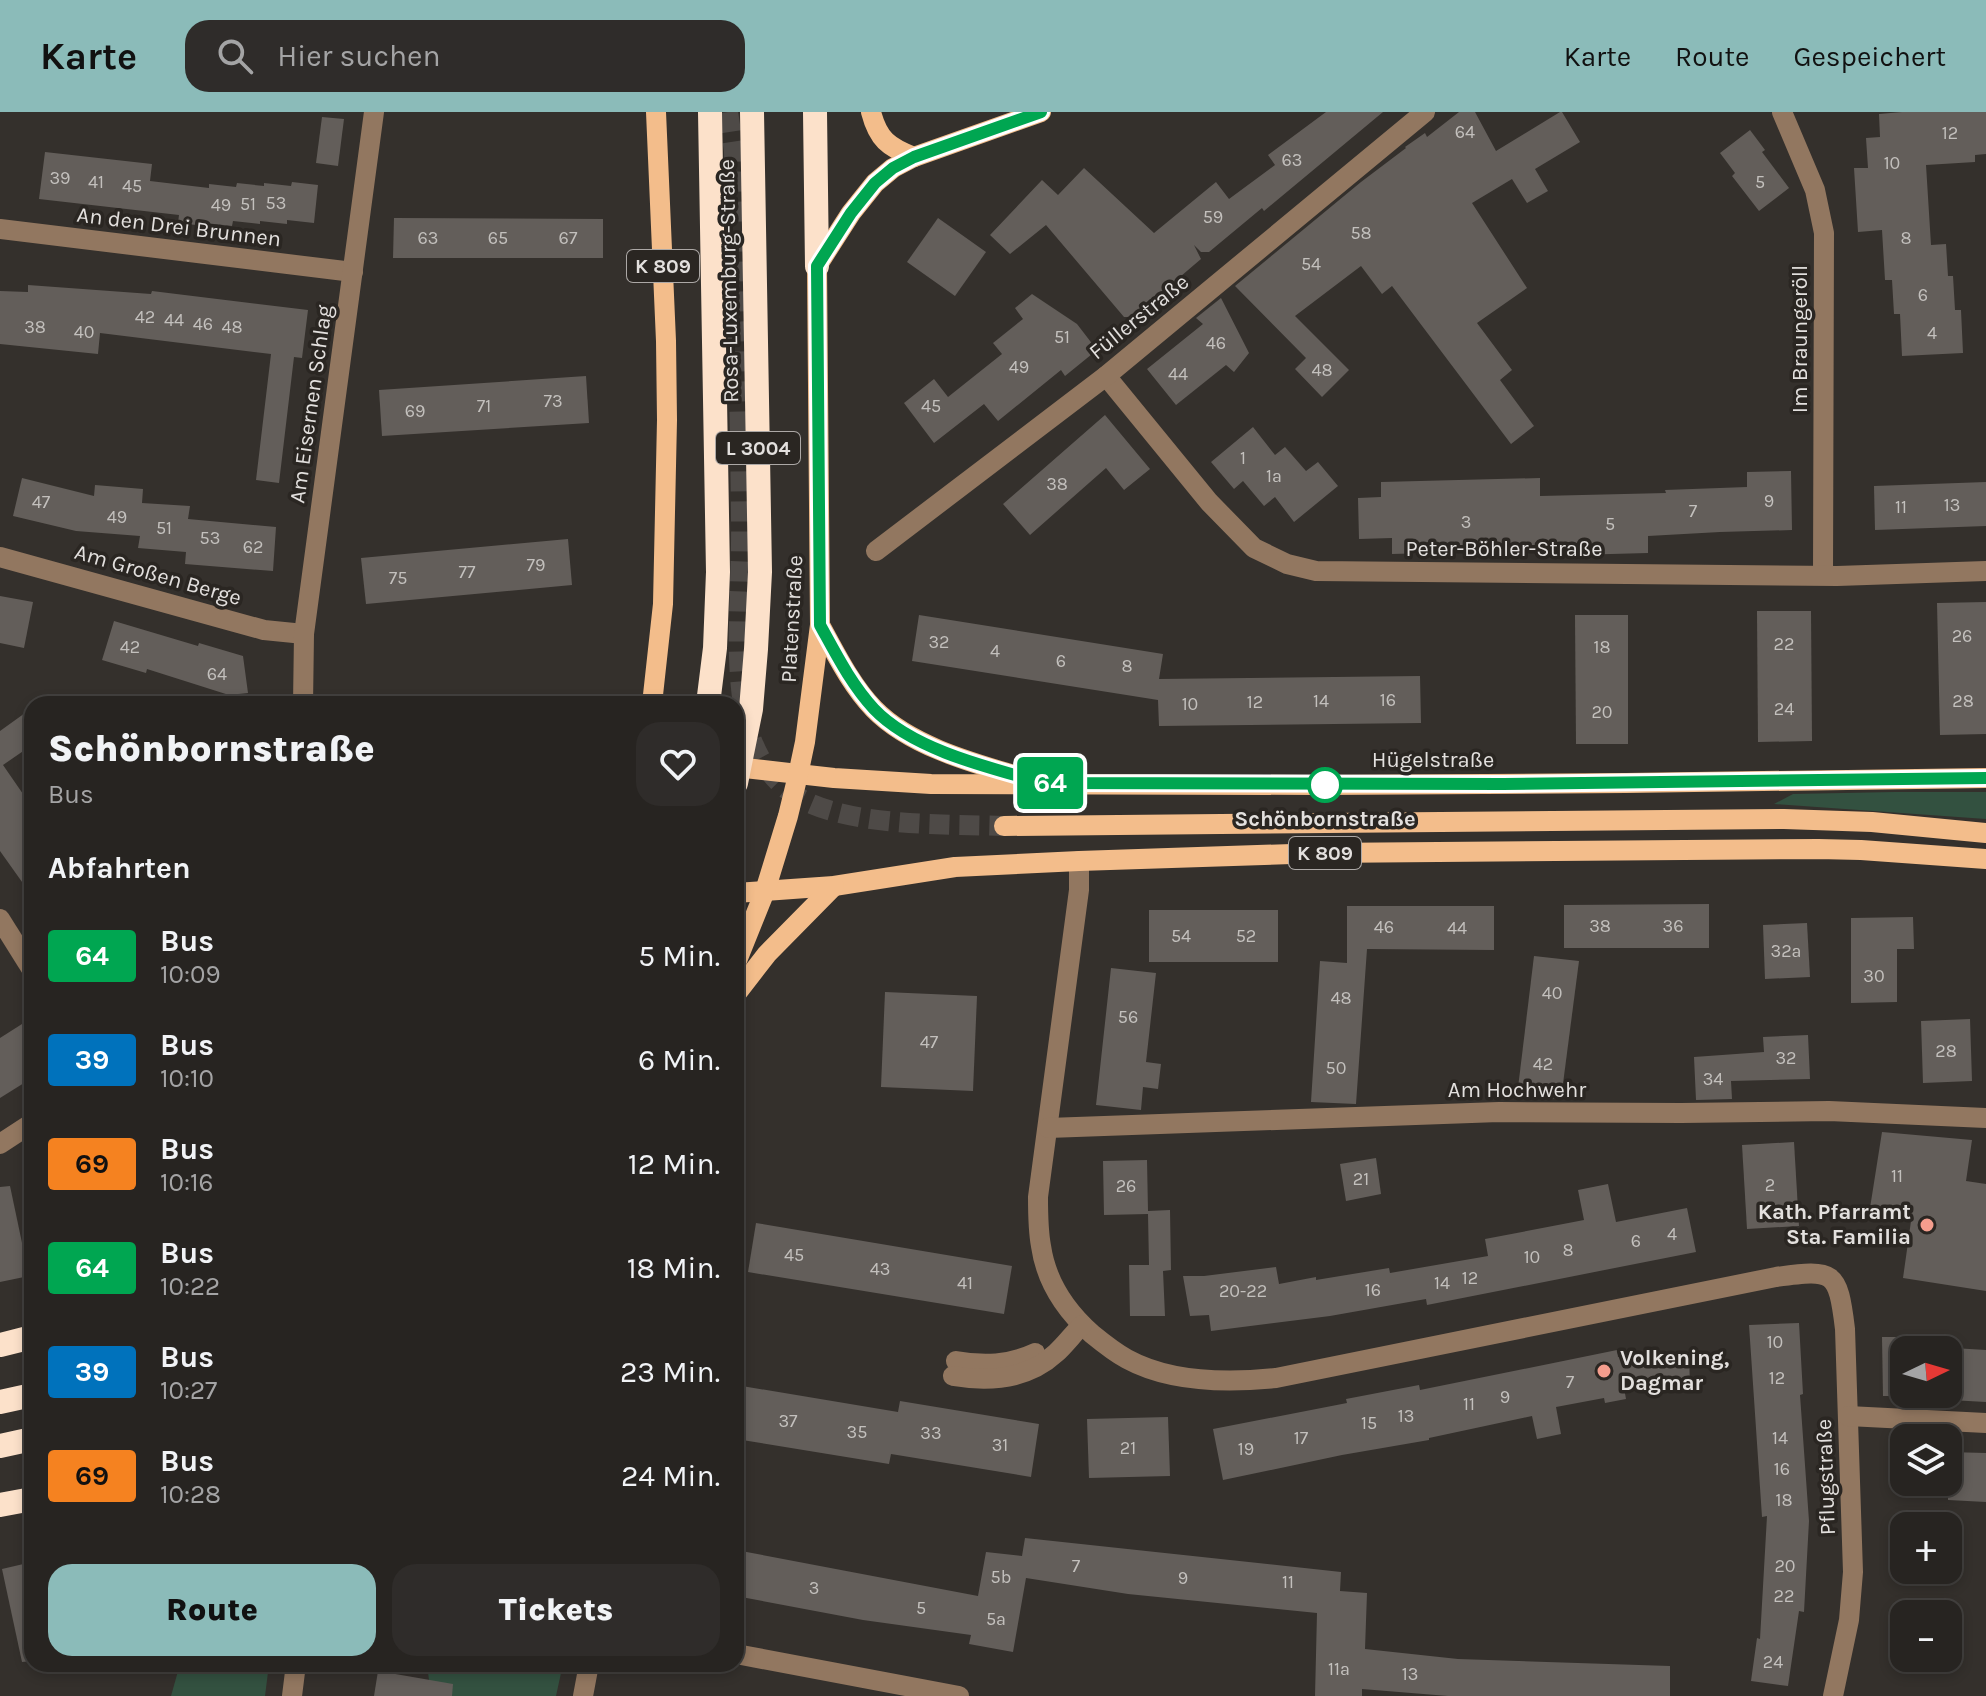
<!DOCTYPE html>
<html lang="de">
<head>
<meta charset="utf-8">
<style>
  :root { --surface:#272421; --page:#2f2c2a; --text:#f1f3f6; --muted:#a4a4a5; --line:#43413f; --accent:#8bbbb9 }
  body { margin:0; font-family:Karla,sans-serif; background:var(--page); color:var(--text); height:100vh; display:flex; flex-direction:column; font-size:30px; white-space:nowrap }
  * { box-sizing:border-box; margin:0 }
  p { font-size:26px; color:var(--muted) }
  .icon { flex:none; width:44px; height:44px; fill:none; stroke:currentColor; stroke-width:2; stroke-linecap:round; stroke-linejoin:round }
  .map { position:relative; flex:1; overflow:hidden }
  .sheet { position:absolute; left:24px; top:584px; width:720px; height:976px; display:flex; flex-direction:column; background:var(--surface); border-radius:24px; box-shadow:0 4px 12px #0003,0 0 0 2px var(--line) }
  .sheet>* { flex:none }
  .badge { padding:0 16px; border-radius:6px; font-size:28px; line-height:52px }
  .needle { width:52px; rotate:85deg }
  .fabs { position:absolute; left:1890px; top:1224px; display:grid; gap:16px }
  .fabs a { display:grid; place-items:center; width:72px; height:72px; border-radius:16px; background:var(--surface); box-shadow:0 4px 12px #0003,0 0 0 2px var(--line); font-size:40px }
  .map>.badge { position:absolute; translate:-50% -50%; box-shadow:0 0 0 4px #fff }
  h2 { padding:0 24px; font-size:30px; line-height:72px }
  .round { display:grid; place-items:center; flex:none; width:84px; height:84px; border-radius:24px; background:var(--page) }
  .overview { display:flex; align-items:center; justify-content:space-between; height:136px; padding:0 24px }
  h1 { font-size:38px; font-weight:800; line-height:60px }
  .primary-button { display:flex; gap:16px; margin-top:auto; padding:16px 24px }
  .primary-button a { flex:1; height:92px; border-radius:24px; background:var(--accent); color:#111; font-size:32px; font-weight:800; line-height:92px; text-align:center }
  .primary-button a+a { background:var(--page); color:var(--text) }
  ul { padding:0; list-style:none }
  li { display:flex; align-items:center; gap:24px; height:104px; padding:0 24px }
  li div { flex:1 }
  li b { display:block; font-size:30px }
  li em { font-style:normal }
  li .badge { min-width:88px; font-weight:700; text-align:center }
  header { display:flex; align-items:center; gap:48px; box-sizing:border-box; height:112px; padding:0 40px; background:var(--accent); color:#111 }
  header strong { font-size:38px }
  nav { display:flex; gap:44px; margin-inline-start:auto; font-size:28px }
  .search { width:560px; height:72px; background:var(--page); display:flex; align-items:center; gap:20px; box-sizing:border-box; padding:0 28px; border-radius:24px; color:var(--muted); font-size:30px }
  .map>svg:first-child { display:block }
  .green { fill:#335140 }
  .building { fill:#635e5a }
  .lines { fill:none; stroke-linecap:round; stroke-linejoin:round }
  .major-tunnel { stroke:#4e4a47; stroke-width:20; stroke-dasharray:20 10; stroke-linecap:butt }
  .minor { stroke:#927760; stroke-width:20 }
  .major { stroke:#f3bd8b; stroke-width:20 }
  .highway { stroke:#fce1ca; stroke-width:24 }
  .highway-bridge { stroke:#fce1ca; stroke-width:24 }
  .line-casing { stroke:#fff; stroke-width:18 }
  .line { stroke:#00a651; stroke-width:12 }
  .stop-dot { fill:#fff; stroke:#00a651; stroke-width:4 }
  .poi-dot { fill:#f49d8d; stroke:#2a2622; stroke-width:3 }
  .labels { text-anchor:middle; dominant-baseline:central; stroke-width:7; stroke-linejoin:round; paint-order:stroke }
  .number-label { font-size:18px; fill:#c3c0bd }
  .shield { fill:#2a2622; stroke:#aca8a6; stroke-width:2 }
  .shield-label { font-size:20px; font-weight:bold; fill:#e3e0de }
  .street-label { font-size:22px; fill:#e3e0de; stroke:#2a2622 }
  .stop-label { font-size:22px; font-weight:bold; fill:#e3e0de; stroke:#2a2622 }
  .poi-label { font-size:22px; font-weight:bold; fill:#e3e0de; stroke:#2a2622; text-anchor:end }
</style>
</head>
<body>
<header>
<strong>Karte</strong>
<div class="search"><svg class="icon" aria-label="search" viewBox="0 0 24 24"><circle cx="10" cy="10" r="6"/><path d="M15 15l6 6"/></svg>Hier suchen</div>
<nav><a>Karte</a><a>Route</a><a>Gespeichert</a></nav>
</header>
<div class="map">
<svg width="1986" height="1584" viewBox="0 0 1986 1584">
  <rect width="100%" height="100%" fill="#34302c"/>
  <!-- green -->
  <g class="green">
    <polygon points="1894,680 1986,680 1986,707 1774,692 1793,682"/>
    <polygon points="180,1552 269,1552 265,1584 171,1584"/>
    <polygon points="427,1552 561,1552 561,1561 556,1584 427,1584 429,1568"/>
  </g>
  <!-- building -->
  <g class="building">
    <polygon points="1326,0 1383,0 1264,99 1262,96 1209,140 1201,140 1194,133 1201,147 1133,205 1124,205 1046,113 1010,142 990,123 1042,68 1058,83 1084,56 1154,121 1216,70 1229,87 1275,53 1268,43"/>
    <polygon points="1459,0 1475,0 1496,39 1560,0 1562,0 1580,30 1535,57 1548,79 1527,91 1512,67 1472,91 1527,176 1477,211 1512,258 1500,268 1534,314 1511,332 1392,174 1382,182 1361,154 1295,204 1349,258 1322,285 1295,257 1306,246 1235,174 1361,70 1406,36 1405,35 1425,21 1427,25"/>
    <polygon points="1902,0 1986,0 1986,42 1975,43 1975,50 1926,53 1931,133 1946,132 1948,164 1953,164 1955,198 1961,198 1963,241 1902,244 1900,202 1894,202 1892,168 1885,168 1882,118 1858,120 1854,56 1868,56 1866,26 1880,25 1879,2"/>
    <polygon points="322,5 344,7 338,54 316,51"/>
    <polygon points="1750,18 1765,38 1762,40 1789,76 1759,99 1732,64 1735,61 1720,41"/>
    <polygon points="45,40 152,52 150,69 209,76 209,72 236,75 237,71 264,74 264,71 291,74 292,70 318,73 314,111 287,108 287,112 260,109 260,112 233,109 232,114 205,111 205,114 178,111 179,103 39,87"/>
    <polygon points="394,106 603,107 603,146 393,146"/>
    <polygon points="938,106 986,140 955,184 907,150"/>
    <polygon points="28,173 151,182 152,179 308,198 302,246 294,245 279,371 256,368 271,242 100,221 98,242 0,232 0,179 28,180"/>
    <polygon points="1032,182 1077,212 1097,238 1065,264 1061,258 998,309 984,292 934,331 904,291 934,267 948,285 1002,242 993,231 1023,207 1015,196"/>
    <polygon points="1221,186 1249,241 1234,260 1226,253 1176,293 1147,257 1203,212 1196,206"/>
    <polygon points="586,264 589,311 382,324 379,278"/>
    <polygon points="1105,303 1150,357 1124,378 1106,356 1030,423 1003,392"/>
    <polygon points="1253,315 1275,343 1285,335 1306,359 1318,350 1338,374 1294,410 1275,385 1264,394 1243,369 1234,377 1211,350"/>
    <polygon points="1791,359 1792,418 1720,420 1648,424 1648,441 1574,443 1574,437 1392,442 1392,426 1359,427 1358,386 1381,385 1381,370 1540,366 1540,384 1666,381 1665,378 1747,375 1747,360"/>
    <polygon points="22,366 94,384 95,373 143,377 142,391 190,394 188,407 276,415 273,459 185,452 186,440 138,436 140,424 76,419 13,404"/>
    <polygon points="1986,370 1986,414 1875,418 1874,374"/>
    <polygon points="568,427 572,473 366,492 361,446"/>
    <polygon points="0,484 33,490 24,536 0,531"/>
    <polygon points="1986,490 1986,622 1940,623 1937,491"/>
    <polygon points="1757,499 1811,499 1812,629 1758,630"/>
    <polygon points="919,503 1163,542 1159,567 1420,564 1421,611 1159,614 1158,588 912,549"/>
    <polygon points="1575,503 1628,503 1628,632 1576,632"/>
    <polygon points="114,509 198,534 199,531 243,544 248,581 229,583 147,557 146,561 102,548"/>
    <polygon points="32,596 32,633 3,653 32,695 32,784 0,739 0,619"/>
    <polygon points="1709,792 1709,836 1564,836 1564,793"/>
    <polygon points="1347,794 1494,794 1494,838 1367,837 1356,992 1311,990 1320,849 1347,851"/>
    <rect x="1149" y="798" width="129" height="52"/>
    <polygon points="1913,805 1914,837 1897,837 1897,890 1851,891 1851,806"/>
    <polygon points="1807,811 1810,865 1765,867 1763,813"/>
    <polygon points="1534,844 1579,849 1561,987 1517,984"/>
    <polygon points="1111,856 1156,861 1146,950 1161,952 1158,977 1143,975 1141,998 1096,993"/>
    <polygon points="885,880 977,884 973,979 881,975"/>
    <polygon points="1970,907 1972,969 1923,971 1921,909"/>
    <polygon points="22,912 32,928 32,966 0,986 0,926"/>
    <polygon points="1808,923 1810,967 1731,969 1732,987 1696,988 1694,945 1764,940 1763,925"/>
    <polygon points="1882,1020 1972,1028 1966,1069 1986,1072 1986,1179 1903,1166 1912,1102 1870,1096"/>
    <polygon points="1794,1030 1799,1114 1747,1117 1742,1033"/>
    <polygon points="1376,1046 1381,1082 1346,1089 1340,1052"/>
    <polygon points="1147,1048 1148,1099 1170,1098 1171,1158 1163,1159 1165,1204 1130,1204 1129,1153 1149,1153 1148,1102 1104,1103 1103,1049"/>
    <polygon points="1608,1072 1616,1110 1687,1096 1696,1140 1427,1193 1426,1187 1330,1204 1211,1219 1209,1203 1190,1204 1183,1164 1204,1164 1276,1155 1279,1172 1316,1165 1316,1168 1389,1156 1390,1161 1488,1144 1485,1127 1584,1108 1578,1078"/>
    <polygon points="10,1074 29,1164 0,1170 0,1075"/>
    <polygon points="756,1111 1012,1154 1004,1202 748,1160"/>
    <polygon points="1799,1211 1803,1282 1800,1283 1809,1409 1804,1500 1799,1499 1788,1574 1751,1569 1757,1526 1760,1527 1767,1404 1762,1405 1749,1213"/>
    <polygon points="1882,1225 1904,1225 1904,1284 1883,1284"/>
    <polygon points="1953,1236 1986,1238 1986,1290 1950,1288"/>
    <polygon points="1617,1238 1618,1245 1689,1242 1690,1274 1624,1276 1626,1287 1605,1291 1604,1286 1556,1295 1561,1322 1537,1327 1532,1304 1429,1326 1429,1328 1342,1343 1223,1368 1213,1317 1347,1291 1346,1287 1419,1273 1420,1278"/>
    <polygon points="736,1273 898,1300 900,1289 1039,1312 1031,1365 891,1342 889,1352 736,1327"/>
    <polygon points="1168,1305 1170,1364 1089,1366 1087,1307"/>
    <polygon points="1948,1340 1986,1341 1986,1390 1948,1388"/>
    <polygon points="1025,1426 1341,1460 1340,1479 1367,1481 1365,1537 1458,1547 1670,1554 1670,1584 1448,1584 1362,1577 1362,1584 1315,1584 1317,1501 1128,1482 1026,1466 1013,1540 969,1532 971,1523 863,1508 736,1484 736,1438 978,1484 986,1440 1022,1444"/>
    <polygon points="32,1450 32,1549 22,1550 2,1457"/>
    <polygon points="378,1559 453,1572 452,1584 374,1584"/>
  </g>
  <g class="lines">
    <!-- major-tunnel -->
    <path class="major-tunnel" d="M728 0 734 39C736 163 740 286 741 410 742 474 733 541 745 604 750 631 764 659 786 677 833 716 945 712 1004 714"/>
    <!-- minor -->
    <g class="minor">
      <polyline points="1782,0 1815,78 1824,121 1823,463"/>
      <polyline points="0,117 353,160"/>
      <polyline points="1106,264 1209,390 1254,436 1287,452 1316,459 1837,464 1986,459"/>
      <polyline points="876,439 1106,264 1425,0"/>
      <polyline points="0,445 264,518 304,522"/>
      <polyline points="303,592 304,522 374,0"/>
      <path d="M1079 749V778L1038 1085C1038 1101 1038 1118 1041 1134 1046 1169 1066 1199 1092 1222 1103 1231 1114 1240 1127 1247 1171 1271 1228 1271 1276 1266L1776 1165C1834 1157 1838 1158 1845 1217L1853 1460 1849 1508 1833 1584"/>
      <polyline points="0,807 32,858"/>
      <polyline points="1048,1016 1499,1000 1681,1001 1829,999 1986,1006"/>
      <polyline points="0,1032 32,1011"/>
      <path d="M956 1249C984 1254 1009 1253 1035 1241"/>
      <path d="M953 1264C989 1270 1028 1267 1056 1241 1065 1233 1073 1222 1082 1213"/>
      <polyline points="1848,1304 1986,1311"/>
      <polyline points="736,1542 959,1584"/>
      <polyline points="292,1584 296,1552"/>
      <polyline points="583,1584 589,1552"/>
    </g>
    <!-- major -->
    <g class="major">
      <path d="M871 0C878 27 888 35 914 45"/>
      <path d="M820 513C836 542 851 573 874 597 910 634 973 651 1021 665"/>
      <polyline points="652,592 663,492 667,308 666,229 656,0"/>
      <polyline points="736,655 834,666 931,672 1320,673 1626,671 1986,666"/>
      <polyline points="1004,714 1784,707 1872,710 1986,721"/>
      <polyline points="736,781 834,774 955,755 1079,749 1321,741 1818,737 1861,738 1986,747"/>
      <polyline points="736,851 765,779 788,704 798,663 805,630 820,513 817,154 851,101 875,71 893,56 914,45 1041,0"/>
      <polyline points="736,882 767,842 834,774"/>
    </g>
    <!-- highway -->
    <g class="highway">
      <polyline points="815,0 817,154"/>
      <polyline points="708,592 715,536 718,460 710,0"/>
      <polyline points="0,1233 32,1225"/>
      <polyline points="0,1290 32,1283"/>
      <polyline points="0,1334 32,1327"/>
      <polyline points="0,1393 32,1387"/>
    </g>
    <!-- highway-bridge -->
    <polyline class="highway-bridge" points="736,671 751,597 756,537 760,460 752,0"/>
  </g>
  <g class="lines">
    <defs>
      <path id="line" d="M1041 0 914 45 893 56 875 71 851 101 817 154 820 513C836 542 851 572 874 597 913 638 990 656 1044 671L1503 672 1986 666"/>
    </defs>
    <!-- line casing -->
    <use href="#line" class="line-casing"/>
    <!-- line -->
    <use href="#line" class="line"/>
  </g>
  <!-- markers -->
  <circle class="stop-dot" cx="1325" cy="673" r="16"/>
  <g class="poi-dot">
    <circle cx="1927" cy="1113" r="8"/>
    <circle cx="1604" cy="1259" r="8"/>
  </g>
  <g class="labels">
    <!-- number labels -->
    <g class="number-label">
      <text x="1465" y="20">64</text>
      <text x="1950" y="21">12</text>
      <text x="1292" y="48">63</text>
      <text x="1892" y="51">10</text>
      <text x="60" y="66">39</text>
      <text x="96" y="70">41</text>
      <text x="1760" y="70">5</text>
      <text x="132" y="74">45</text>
      <text x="276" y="91">53</text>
      <text x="248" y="92">51</text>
      <text x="221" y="93">49</text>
      <text x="1213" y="105">59</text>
      <text x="1361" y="121">58</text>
      <text x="428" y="126">63</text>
      <text x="498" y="126">65</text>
      <text x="568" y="126">67</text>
      <text x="1906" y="126">8</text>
      <text x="1311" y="152">54</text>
      <text x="1923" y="183">6</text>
      <text x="145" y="205">42</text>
      <text x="174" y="208">44</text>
      <text x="203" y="212">46</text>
      <text x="35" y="215">38</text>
      <text x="232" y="215">48</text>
      <text x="84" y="220">40</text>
      <text x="1932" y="221">4</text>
      <text x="1062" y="225">51</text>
      <text x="1216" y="231">46</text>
      <text x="1019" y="255">49</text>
      <text x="1322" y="258">48</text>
      <text x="1178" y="262">44</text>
      <text x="553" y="289">73</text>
      <text x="484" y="294">71</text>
      <text x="931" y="294">45</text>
      <text x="415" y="299">69</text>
      <text x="1243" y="346">1</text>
      <text x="1274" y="364">1a</text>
      <text x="1057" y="372">38</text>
      <text x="1769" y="389">9</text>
      <text x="41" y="390">47</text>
      <text x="1952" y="393">13</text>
      <text x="1901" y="395">11</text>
      <text x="1693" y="399">7</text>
      <text x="117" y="405">49</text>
      <text x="1466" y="410">3</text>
      <text x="1610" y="412">5</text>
      <text x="164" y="416">51</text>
      <text x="210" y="426">53</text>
      <text x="253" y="435">62</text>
      <text x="536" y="453">79</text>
      <text x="467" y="460">77</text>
      <text x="398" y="466">75</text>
      <text x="1962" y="524">26</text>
      <text x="939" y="530">32</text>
      <text x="1784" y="532">22</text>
      <text x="130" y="535">42</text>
      <text x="1602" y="535">18</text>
      <text x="995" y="539">4</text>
      <text x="1061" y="549">6</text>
      <text x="1127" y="554">8</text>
      <text x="217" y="562">64</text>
      <text x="1388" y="588">16</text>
      <text x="1321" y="589">14</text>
      <text x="1963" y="589">28</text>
      <text x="1255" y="590">12</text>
      <text x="1190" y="592">10</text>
      <text x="1784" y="597">24</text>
      <text x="1602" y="600">20</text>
      <text x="1600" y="814">38</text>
      <text x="1673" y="814">36</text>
      <text x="1384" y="815">46</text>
      <text x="1457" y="816">44</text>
      <text x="1181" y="824">54</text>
      <text x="1246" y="824">52</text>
      <text x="1786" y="839">32a</text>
      <text x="1874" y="864">30</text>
      <text x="1552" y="881">40</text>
      <text x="1341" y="886">48</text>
      <text x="1128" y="905">56</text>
      <text x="929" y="930">47</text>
      <text x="1946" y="939">28</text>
      <text x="1786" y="946">32</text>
      <text x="1543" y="952">42</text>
      <text x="1336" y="956">50</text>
      <text x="1713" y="967">34</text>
      <text x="1897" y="1064">11</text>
      <text x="1361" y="1067">21</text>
      <text x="1770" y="1073">2</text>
      <text x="1126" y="1074">26</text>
      <text x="1672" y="1122">4</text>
      <text x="1636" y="1129">6</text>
      <text x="1568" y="1138">8</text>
      <text x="794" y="1143">45</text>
      <text x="1532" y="1145">10</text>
      <text x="880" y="1157">43</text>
      <text x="1470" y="1166">12</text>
      <text x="965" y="1171">41</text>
      <text x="1442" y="1171">14</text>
      <text x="1373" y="1178">16</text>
      <text x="1243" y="1179">20-22</text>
      <text x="1775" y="1230">10</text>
      <text x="1777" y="1266">12</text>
      <text x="1570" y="1270">7</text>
      <text x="1505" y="1285">9</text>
      <text x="1469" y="1292">11</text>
      <text x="1406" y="1304">13</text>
      <text x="788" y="1309">37</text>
      <text x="1369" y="1311">15</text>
      <text x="857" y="1320">35</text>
      <text x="931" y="1321">33</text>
      <text x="1301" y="1326">17</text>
      <text x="1780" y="1326">14</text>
      <text x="1000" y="1333">31</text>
      <text x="1128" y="1336">21</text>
      <text x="1246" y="1337">19</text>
      <text x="1782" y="1357">16</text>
      <text x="1784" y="1388">18</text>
      <text x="1076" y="1454">7</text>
      <text x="1785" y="1454">20</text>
      <text x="1001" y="1465">5b</text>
      <text x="1183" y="1466">9</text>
      <text x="1288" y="1470">11</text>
      <text x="814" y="1476">3</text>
      <text x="1784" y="1484">22</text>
      <text x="921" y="1496">5</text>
      <text x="996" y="1507">5a</text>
      <text x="1773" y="1550">24</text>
      <text x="1339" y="1557">11a</text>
      <text x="1410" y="1562">13</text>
    </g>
    <!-- shield labels -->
    <g class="shield">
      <rect x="627" y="138" width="72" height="32" rx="6"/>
      <rect x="716" y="320" width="84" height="32" rx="6"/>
      <rect x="1289" y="725" width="72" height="32" rx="6"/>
    </g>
    <g class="shield-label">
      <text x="663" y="154">K 809</text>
      <text x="758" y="336">L 3004</text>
      <text x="1325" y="741">K 809</text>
    </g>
    <!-- street labels -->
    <g class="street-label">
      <text transform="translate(179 115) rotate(7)">An den Drei Brunnen</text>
      <text transform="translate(729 169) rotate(-91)">Rosa-Luxemburg-Straße</text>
      <text transform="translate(1139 205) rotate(-39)">Füllerstraße</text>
      <text transform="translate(1800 227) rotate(-90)">Im Braungeröll</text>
      <text transform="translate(311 292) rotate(-82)">Am Eisernen Schlag</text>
      <text x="1504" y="437">Peter-Böhler-Straße</text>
      <text transform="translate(158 463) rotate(16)">Am Großen Berge</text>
      <text transform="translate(792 507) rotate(-87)">Platenstraße</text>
      <text x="1433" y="648">Hügelstraße</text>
      <text x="1517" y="978">Am Hochwehr</text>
      <text transform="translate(1826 1365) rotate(-92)">Pflugstraße</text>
    </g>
    <!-- stop labels -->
    <g class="stop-label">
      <text x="1325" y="707">Schönbornstraße</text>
    </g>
    <!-- poi labels -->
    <g class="poi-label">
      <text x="1911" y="1100">Kath. Pfarramt<tspan x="1911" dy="25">Sta. Familia</tspan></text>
      <text x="1620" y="1246" text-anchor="start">Volkening,<tspan x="1620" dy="25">Dagmar</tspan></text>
    </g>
  </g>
</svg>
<div class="fabs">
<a><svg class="needle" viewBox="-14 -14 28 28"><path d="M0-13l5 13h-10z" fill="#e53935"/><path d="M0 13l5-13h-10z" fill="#a4a4a5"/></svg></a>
<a><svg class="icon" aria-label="layers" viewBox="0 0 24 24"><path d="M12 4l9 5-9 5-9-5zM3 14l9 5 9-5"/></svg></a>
<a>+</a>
<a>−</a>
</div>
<b class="badge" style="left:1050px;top:671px;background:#00a651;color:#fff">64</b>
<section class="sheet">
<div class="overview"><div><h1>Schönbornstraße</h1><p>Bus</p></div><a class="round"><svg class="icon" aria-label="heart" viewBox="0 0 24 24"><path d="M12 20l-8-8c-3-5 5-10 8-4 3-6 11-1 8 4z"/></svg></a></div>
<h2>Abfahrten</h2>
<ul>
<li><span class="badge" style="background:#00a651;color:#fff">64</span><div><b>Bus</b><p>10:09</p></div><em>5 Min.</em></li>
<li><span class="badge" style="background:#0072bc;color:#fff">39</span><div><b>Bus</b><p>10:10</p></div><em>6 Min.</em></li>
<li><span class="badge" style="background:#f58220;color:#111">69</span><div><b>Bus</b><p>10:16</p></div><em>12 Min.</em></li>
<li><span class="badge" style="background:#00a651;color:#fff">64</span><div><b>Bus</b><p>10:22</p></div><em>18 Min.</em></li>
<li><span class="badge" style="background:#0072bc;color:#fff">39</span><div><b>Bus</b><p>10:27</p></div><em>23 Min.</em></li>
<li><span class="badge" style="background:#f58220;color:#111">69</span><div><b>Bus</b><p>10:28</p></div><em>24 Min.</em></li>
</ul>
<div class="primary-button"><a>Route</a><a>Tickets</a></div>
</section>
</div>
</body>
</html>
